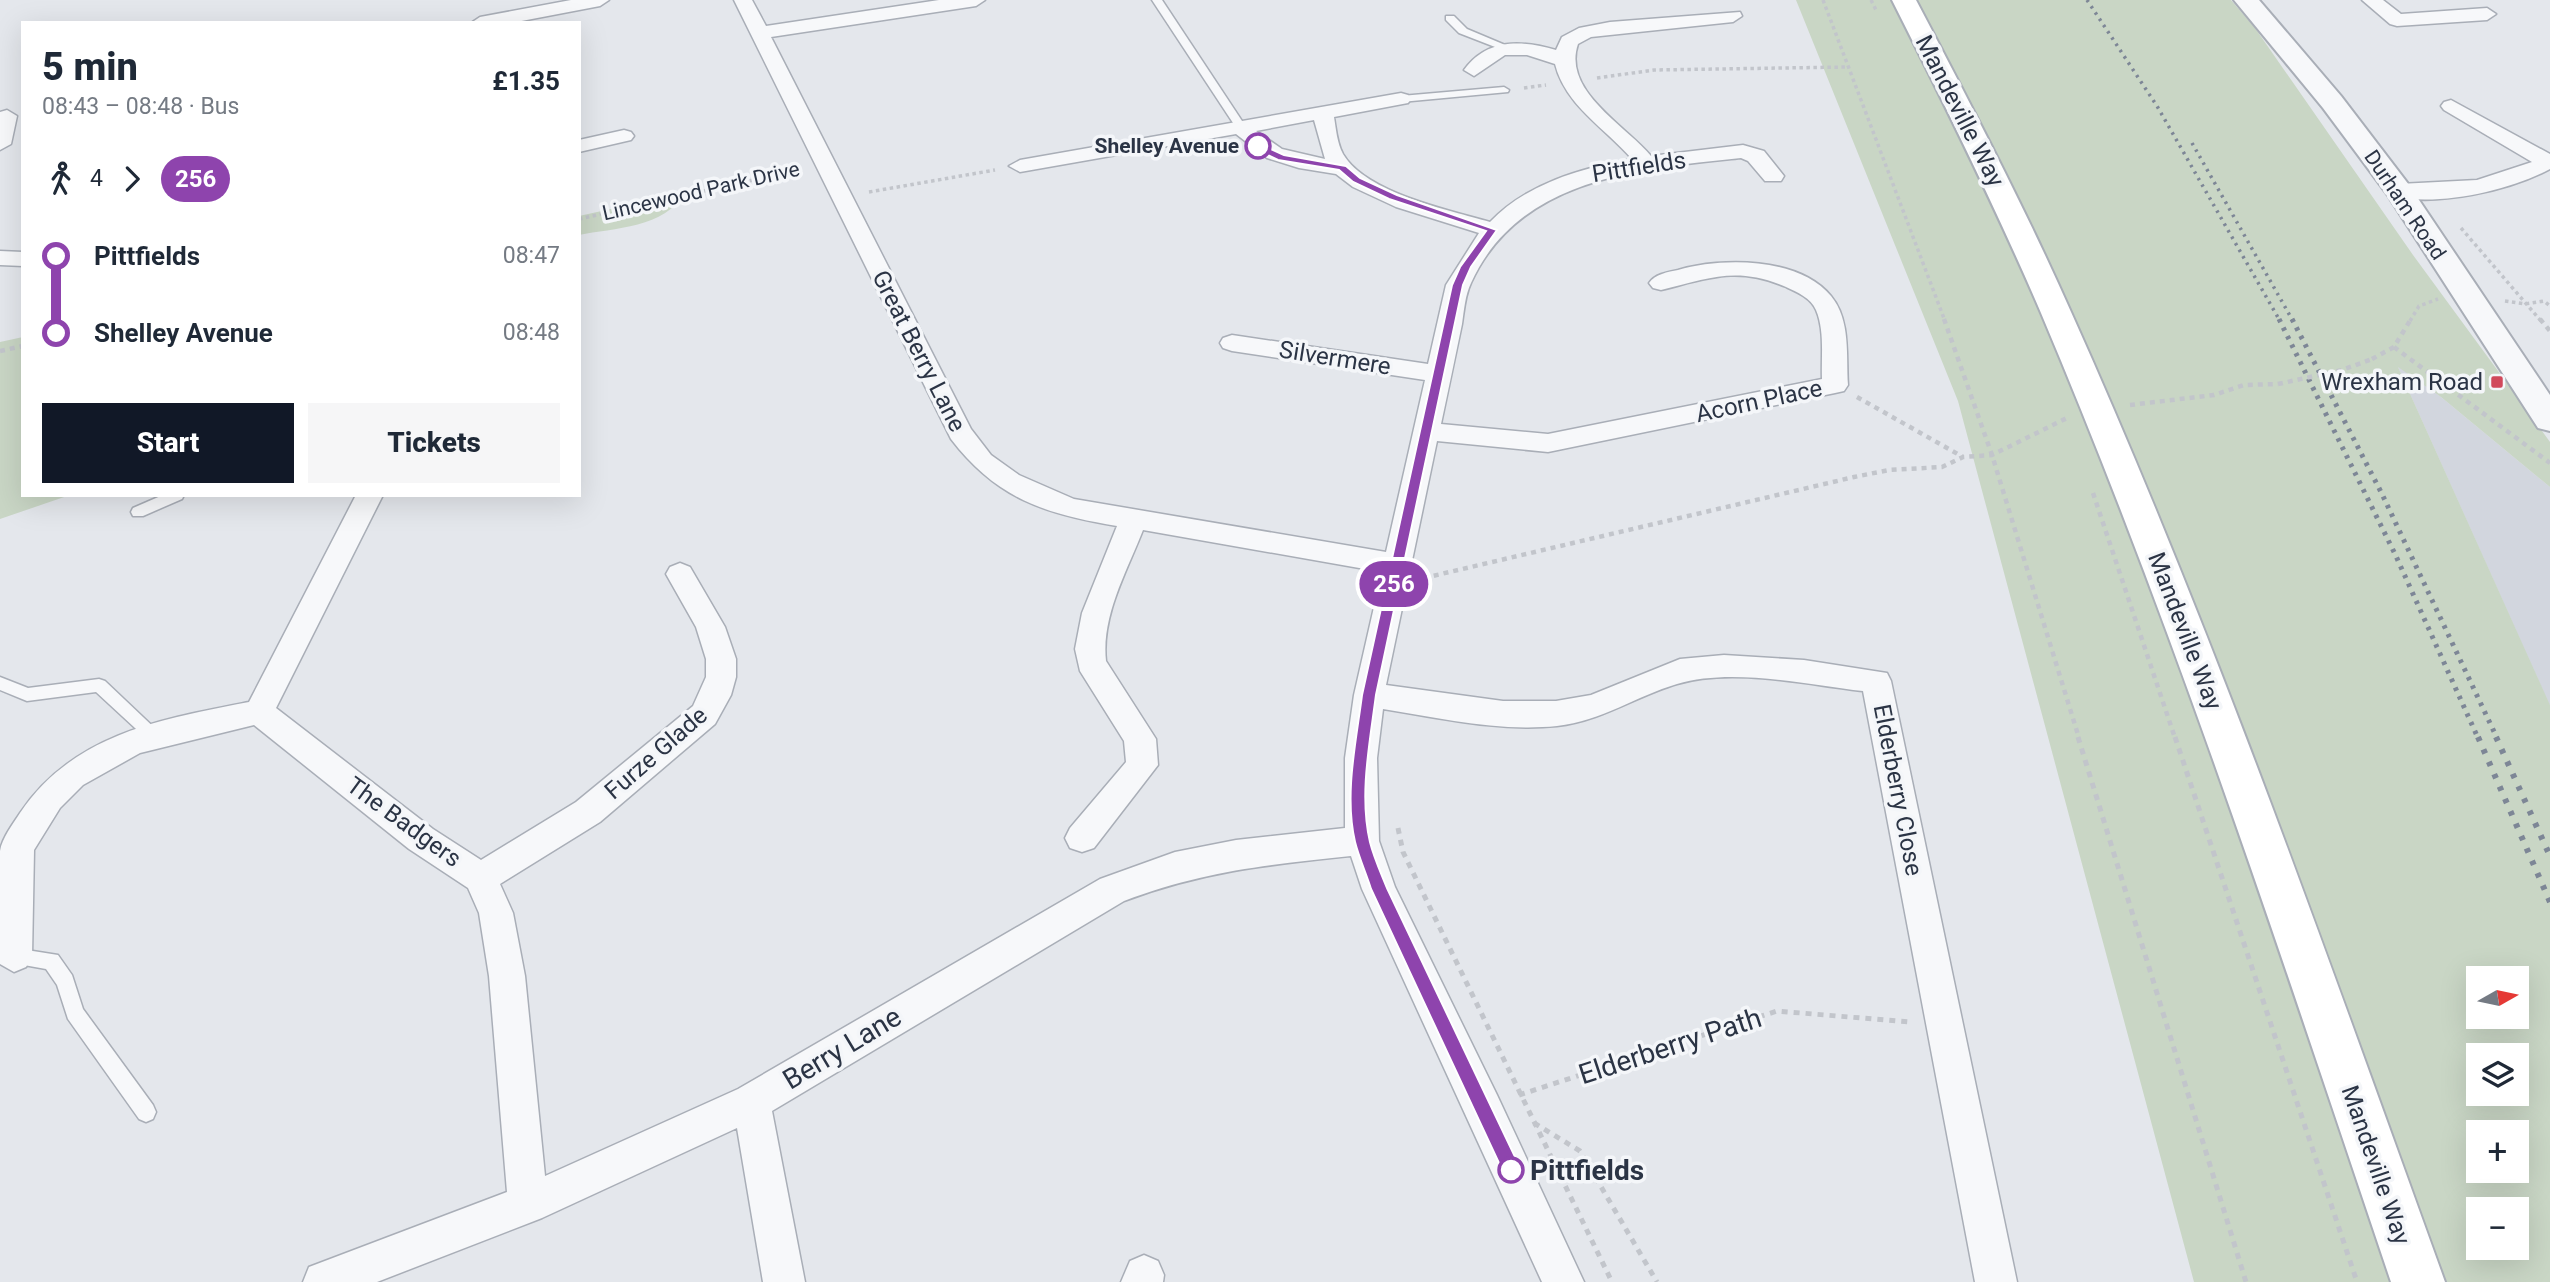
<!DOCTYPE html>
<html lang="en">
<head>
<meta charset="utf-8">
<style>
  :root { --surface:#fff; --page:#f6f6f7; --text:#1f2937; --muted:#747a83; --accent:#111827 }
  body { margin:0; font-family:Roboto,sans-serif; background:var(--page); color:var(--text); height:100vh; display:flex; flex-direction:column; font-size:26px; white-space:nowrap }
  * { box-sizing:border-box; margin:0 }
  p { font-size:23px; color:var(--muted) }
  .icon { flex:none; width:38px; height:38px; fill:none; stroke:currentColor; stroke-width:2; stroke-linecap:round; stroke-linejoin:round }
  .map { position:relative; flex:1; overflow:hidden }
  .drawer { position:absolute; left:21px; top:21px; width:560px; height:476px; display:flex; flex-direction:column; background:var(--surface); border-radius:0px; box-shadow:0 7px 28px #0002 }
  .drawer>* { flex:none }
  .badge { padding:0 14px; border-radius:23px; font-size:24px; line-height:46px }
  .needle { width:46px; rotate:81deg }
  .buttons { position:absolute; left:2466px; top:966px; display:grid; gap:14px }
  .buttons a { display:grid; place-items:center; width:63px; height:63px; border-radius:0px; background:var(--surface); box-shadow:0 7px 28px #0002; font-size:35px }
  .map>.badge { position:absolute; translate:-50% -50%; box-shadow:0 0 0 4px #fff }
  .legs { display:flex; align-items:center; gap:10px; height:77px; padding:0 21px; font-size:23px }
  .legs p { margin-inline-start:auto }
  .summary { display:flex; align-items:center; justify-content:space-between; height:119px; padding:0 21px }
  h1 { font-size:38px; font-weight:800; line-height:52px }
  .button { display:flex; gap:14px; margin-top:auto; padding:14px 21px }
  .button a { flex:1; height:80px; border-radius:0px; background:var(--accent); color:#fff; font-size:28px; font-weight:800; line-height:80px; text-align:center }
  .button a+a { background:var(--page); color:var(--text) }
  ul { padding:0 21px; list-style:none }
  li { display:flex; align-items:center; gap:24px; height:77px; font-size:26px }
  li i { display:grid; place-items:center; width:10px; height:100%; margin:0 9px; background:currentColor }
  li i::after { content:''; width:18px; height:18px; margin:-9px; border:5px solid; border-radius:50%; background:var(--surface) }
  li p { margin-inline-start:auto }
  li:first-child i { background:linear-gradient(#0000 50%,currentColor 0) }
  li:last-child i { background:linear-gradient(currentColor 50%,#0000 0) }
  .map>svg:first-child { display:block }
  .built { fill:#d2d6de }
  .green { fill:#c9d6c5; fill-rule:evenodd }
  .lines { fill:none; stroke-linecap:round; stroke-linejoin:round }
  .service-casing { stroke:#a9aeb7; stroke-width:3 }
  .minor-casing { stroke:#a9aeb7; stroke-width:3 }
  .tertiary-casing { stroke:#a9aeb7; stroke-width:4 }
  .secondary-casing { stroke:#a9aeb7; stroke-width:4 }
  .path-far2 { stroke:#c2c5cb; stroke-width:3.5; stroke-dasharray:3.5 3.5; stroke-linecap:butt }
  .path-far1 { stroke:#c2c5cb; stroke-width:4.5; stroke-dasharray:5 5; stroke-linecap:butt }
  .path { stroke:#c2c5cb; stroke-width:5; stroke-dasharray:6 6; stroke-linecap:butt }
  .service { fill:#f7f8fa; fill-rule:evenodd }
  .minor { fill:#f7f8fa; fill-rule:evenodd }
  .tertiary { fill:#f7f8fa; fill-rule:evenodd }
  .secondary { fill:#fff; fill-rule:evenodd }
  .rail-far2 { stroke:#7d8696; stroke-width:3.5; stroke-dasharray:2.5 5; stroke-linecap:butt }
  .rail-far1 { stroke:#7d8696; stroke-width:5; stroke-dasharray:3.5 6; stroke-linecap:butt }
  .rail { stroke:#7d8696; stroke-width:6; stroke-dasharray:4.5 9; stroke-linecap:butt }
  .path-bridge { stroke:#c2c5cb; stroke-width:4.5; stroke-dasharray:5 5; stroke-linecap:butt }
  .line-1 { fill:#8e44ad; stroke:#fff; stroke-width:2 }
  .stop-1-dot { fill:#fff; stroke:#8e44ad; stroke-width:3.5 }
  .poi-dot { fill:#d1495b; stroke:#f4f6f9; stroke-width:2.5 }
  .labels { text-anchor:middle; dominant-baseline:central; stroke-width:7; stroke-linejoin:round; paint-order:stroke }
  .far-stop-label { font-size:21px; font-weight:bold; fill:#2b3445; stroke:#f4f6f9; text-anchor:end }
  .far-street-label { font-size:21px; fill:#2b3445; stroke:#f4f6f9 }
  .street-label { font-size:24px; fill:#2b3445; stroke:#f4f6f9 }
  .poi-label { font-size:24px; fill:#2b3445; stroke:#f4f6f9; text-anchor:end }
  .near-street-label { font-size:28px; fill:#2b3445; stroke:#f4f6f9 }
  .near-stop-label { font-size:28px; font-weight:bold; fill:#2b3445; stroke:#f4f6f9; text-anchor:start }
</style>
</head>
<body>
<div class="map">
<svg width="2550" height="1282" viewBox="0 0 2550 1282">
  <rect width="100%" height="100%" fill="#e4e7ec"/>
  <!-- built -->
  <polygon class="built" points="2397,365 2441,397 2550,487 2550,706"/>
  <!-- green -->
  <g class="green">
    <path d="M1796 0H2231L2255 28 2413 255 2550 442V487L2441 397 2398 367 2550 705V1282H2194L1958 401ZM2478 978H2516V1017H2478ZM2478 1055H2516V1094H2478ZM2478 1132H2516V1171H2478ZM2478 1209H2516V1248H2478Z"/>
    <path d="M683 193C667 228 613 228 579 235V216Z"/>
    <polygon points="23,337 23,495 70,495 0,519 0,342"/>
  </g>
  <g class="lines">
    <defs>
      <g id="service">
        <polygon points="1152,0 1162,0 1246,127 1245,129 1237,129"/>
        <polygon points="1446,16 1454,16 1467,29 1517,50 1508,52 1459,33 1446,20"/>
        <polygon points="1504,87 1509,90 1508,92 1401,102 1396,99 1401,96"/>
        <polygon points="163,495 184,495 182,499 143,516 133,516 131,512 133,508"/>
        <polygon points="0,677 28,688 99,679 105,681 162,735 160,740 148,740 96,692 27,701 0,690"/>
        <polygon points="14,948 58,955 72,975 83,1009 153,1105 156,1112 153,1119 146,1122 139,1119 68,1019 57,985 46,969 7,962 5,956 7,950"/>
      </g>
      <g id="minor">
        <polygon points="571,0 609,0 600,6 511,23 471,23 480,17"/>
        <path d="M734 0H752L766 26 939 0H985L976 6 771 37 971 429 991 455 1019 475 1074 499 1386 552 1425 380 1232 351 1223 348 1220 343 1223 338 1232 335 1428 364 1446 285 1479 233 1396 207 1353 187 1336 174 1299 168 1267 158 1236 134 1020 172 1009 166 1020 160 1401 93 1408 95 1411 99 1408 103 1334 117C1336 129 1337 143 1343 154 1366 193 1449 210 1490 222 1526 184 1581 168 1632 159 1605 128 1565 105 1555 64L1527 55H1505L1474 76 1464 70C1487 38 1522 40 1556 50L1562 37 1579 28 1610 22 1740 12 1742 16 1733 22 1591 37 1578 44C1562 91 1625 125 1651 156L1743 145 1764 151 1784 176 1781 181H1765L1748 161 1741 158C1640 169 1519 177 1471 283 1465 295 1464 311 1462 324 1455 358 1448 391 1441 424L1548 434 1822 379C1821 357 1825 331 1816 310 1811 298 1797 292 1786 287 1737 266 1710 278 1661 290L1653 288 1649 283C1655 274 1668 272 1678 270 1722 257 1799 257 1831 296 1851 320 1846 356 1848 385L1844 391 1835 393 1548 452 1437 441 1386 685 1503 701H1556L1591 695 1680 659 1724 655 1804 660 1887 673 1891 681 2017 1282H1975L1863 691C1807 685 1732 667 1677 684 1636 696 1602 721 1557 726 1499 732 1440 718 1383 709L1377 758 1379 841 1395 887 1497 1095 1584 1282H1542L1362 889 1351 856C1267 865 1204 871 1124 901L772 1111 805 1282H763L737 1128 542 1218 377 1282H303L309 1267 507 1192 489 976 479 913 468 888 409 849 254 725 140 753 83 785 60 808 34 850 32 956 26 967 14 972 0 964C0 929 0 885 0 851 2 838 13 824 20 813 73 734 161 719 249 702L356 495H383L276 708 433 829 481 860 576 802 693 706 706 677V659L696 627 666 574 670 567 680 563 690 567 725 627 736 659V677L731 695 715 724 600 822 500 884 513 913 525 976 545 1176 738 1089 1100 879 1175 852 1236 840 1345 828V758L1354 695 1382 572 1143 530C1127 571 1101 616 1106 661L1156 739 1158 765 1094 848 1082 852 1070 848 1065 838 1070 828 1126 762 1124 741 1080 671 1075 649 1082 613 1117 526C1045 514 997 499 951 439ZM1314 120 1325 159 1282 149 1256 131Z"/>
        <polygon points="2362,0 2383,0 2401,14 2487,8 2496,14 2487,20 2397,26 2390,24"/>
        <path d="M2451 100 2550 154V169C2509 191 2437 207 2391 196L2388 191 2391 186 2399 184 2477 180 2532 162 2444 110 2441 106 2444 102Z"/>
        <polygon points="7,110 17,116 11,144 0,150 0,112"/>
        <polygon points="624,130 631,132 634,136 631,140 579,152 579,140"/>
        <polygon points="0,251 23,252 23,266 0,265"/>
        <polygon points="1144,1255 1158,1261 1164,1275 1163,1282 1121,1282 1130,1261"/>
      </g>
      <polygon id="tertiary" points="2234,0 2259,0 2341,96 2409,185 2550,395 2550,431 2538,428 2387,194 2323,108"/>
      <path id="secondary" d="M1892 0H1916C1970 103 2024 206 2071 312 2213 628 2327 956 2445 1282H2391C2281 956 2175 629 2041 313 1995 206 1944 103 1892 0Z"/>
    </defs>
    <!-- service casing -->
    <use href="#service" class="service-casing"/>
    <!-- minor casing -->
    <use href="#minor" class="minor-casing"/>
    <!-- tertiary casing -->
    <use href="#tertiary" class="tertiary-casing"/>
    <!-- secondary casing -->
    <use href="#secondary" class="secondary-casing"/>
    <!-- path-far2 -->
    <g class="path-far2">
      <polyline points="1823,0 1945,321"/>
      <polyline points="1871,0 1876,10"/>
      <polyline points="1597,78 1654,70 1847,67"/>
      <polyline points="1524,88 1546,85"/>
      <polyline points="869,192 995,170"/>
      <polyline points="579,219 802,169"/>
      <polyline points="2461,228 2541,321"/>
      <polyline points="2505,301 2525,304 2544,301 2550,306"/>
      <polyline points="2410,321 2419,306 2438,299"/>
    </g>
    <!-- path-far1 -->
    <g class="path-far1">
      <polyline points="1944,319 1992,455 2079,738"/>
      <polyline points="2540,319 2550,331"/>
      <polyline points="2394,347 2550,463"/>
      <polyline points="0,351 23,346"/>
      <polyline points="2372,359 2394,347 2411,319"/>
      <polyline points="1857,397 1963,457"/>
      <polyline points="2130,405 2214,395 2244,385 2278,384"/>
      <polyline points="2093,493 2175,738"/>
      <polyline points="1424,578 1854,477 1889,470 1942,467 1963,457 1992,455 2067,418"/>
    </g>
    <!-- path -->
    <g class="path">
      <polyline points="2078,737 2246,1282"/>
      <polyline points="2175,737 2357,1282"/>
      <polyline points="1398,828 1403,852 1612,1282"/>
      <polyline points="1519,1095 1777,1011 1909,1022"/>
      <polyline points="1534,1123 1580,1151 1657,1282"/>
    </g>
    <!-- service -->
    <use href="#service" class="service"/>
    <!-- minor -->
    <use href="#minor" class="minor"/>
    <!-- tertiary -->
    <use href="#tertiary" class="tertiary"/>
    <!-- secondary -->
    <use href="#secondary" class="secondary"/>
    <!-- rail-far2 -->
    <g class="rail-far2">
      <polyline points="2087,0 2157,106 2280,321"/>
      <polyline points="2192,143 2293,321"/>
    </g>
    <!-- rail-far1 -->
    <g class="rail-far1">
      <polyline points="2279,319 2395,554 2478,738"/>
      <polyline points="2292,319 2382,494 2497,738"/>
    </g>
    <!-- rail -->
    <g class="rail">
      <polyline points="2478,737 2550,902"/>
      <polyline points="2496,737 2550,856"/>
    </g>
    <!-- path-bridge -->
    <polyline class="path-bridge" points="2278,384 2342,370 2372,359"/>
  </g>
  <!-- line-1 -->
  <path class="line-1" d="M1258 143 1284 155 1346 166 1360 178 1397 195 1497 230 1471 267 1463 285 1376 695C1370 742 1359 795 1370 842 1374 858 1381 873 1387 888L1518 1163 1520 1170 1518 1176 1511 1178 1505 1176 1371 889C1366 873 1359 858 1355 842 1344 795 1356 742 1362 695L1452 285 1460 267 1486 231 1389 199 1353 182 1339 170 1278 160 1254 148Z"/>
  <!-- markers -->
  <g class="stop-1-dot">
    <circle cx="1258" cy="146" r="12"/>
    <circle cx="1511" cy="1170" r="12"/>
  </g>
  <rect class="poi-dot" x="2490" y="375" width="14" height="14" rx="3.5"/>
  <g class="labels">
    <!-- far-stop labels -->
    <g class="far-stop-label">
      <text x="1239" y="146">Shelley Avenue</text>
    </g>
    <!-- far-street labels -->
    <g class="far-street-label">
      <text transform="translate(701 191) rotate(-13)">Lincewood Park Drive</text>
      <text transform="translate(2405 205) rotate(56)">Durham Road</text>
    </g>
    <!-- street labels -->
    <g class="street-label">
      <text transform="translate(1960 111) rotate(63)">Mandeville Way</text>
      <text transform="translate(1639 167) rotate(-9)">Pittfields</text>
      <text transform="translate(919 351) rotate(63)">Great Berry Lane</text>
      <text transform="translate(1335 358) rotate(9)">Silvermere</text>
      <text transform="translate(1759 401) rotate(-12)">Acorn Place</text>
      <text transform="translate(2185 631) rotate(69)">Mandeville Way</text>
      <text transform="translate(656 753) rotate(-41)">Furze Glade</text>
      <text transform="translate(1898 790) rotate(79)">Elderberry Close</text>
      <text transform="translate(404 822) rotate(36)">The Badgers</text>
      <text transform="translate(2376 1165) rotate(71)">Mandeville Way</text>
    </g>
    <!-- poi labels -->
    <g class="poi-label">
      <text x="2483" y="382">Wrexham Road</text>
    </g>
    <!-- near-street labels -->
    <g class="near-street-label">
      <text transform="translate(1670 1046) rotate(-18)">Elderberry Path</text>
      <text transform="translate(842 1048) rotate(-31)">Berry Lane</text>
    </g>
    <!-- near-stop labels -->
    <g class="near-stop-label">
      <text x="1530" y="1170">Pittfields</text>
    </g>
  </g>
</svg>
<div class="buttons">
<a><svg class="needle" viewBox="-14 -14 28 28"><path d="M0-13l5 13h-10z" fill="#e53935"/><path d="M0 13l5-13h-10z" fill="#747a83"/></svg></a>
<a><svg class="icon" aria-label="layers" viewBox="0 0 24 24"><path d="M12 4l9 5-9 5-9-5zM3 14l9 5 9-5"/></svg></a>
<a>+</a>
<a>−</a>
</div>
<b class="badge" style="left:1394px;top:584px;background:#8e44ad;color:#fff">256</b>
<section class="drawer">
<div class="summary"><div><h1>5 min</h1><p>08:43 – 08:48 · Bus</p></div><b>£1.35</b></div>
<div class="legs"><svg class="icon" aria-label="walk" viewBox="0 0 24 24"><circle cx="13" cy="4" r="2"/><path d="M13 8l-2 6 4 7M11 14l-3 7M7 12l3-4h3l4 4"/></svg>4<svg class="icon" aria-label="forward" viewBox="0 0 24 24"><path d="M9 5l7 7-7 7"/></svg><b class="badge" style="background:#8e44ad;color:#fff">256</b></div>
<ul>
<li><i style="color:#8e44ad"></i><b>Pittfields</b><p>08:47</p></li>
<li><i style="color:#8e44ad"></i><b>Shelley Avenue</b><p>08:48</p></li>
</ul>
<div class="button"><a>Start</a><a>Tickets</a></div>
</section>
</div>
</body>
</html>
